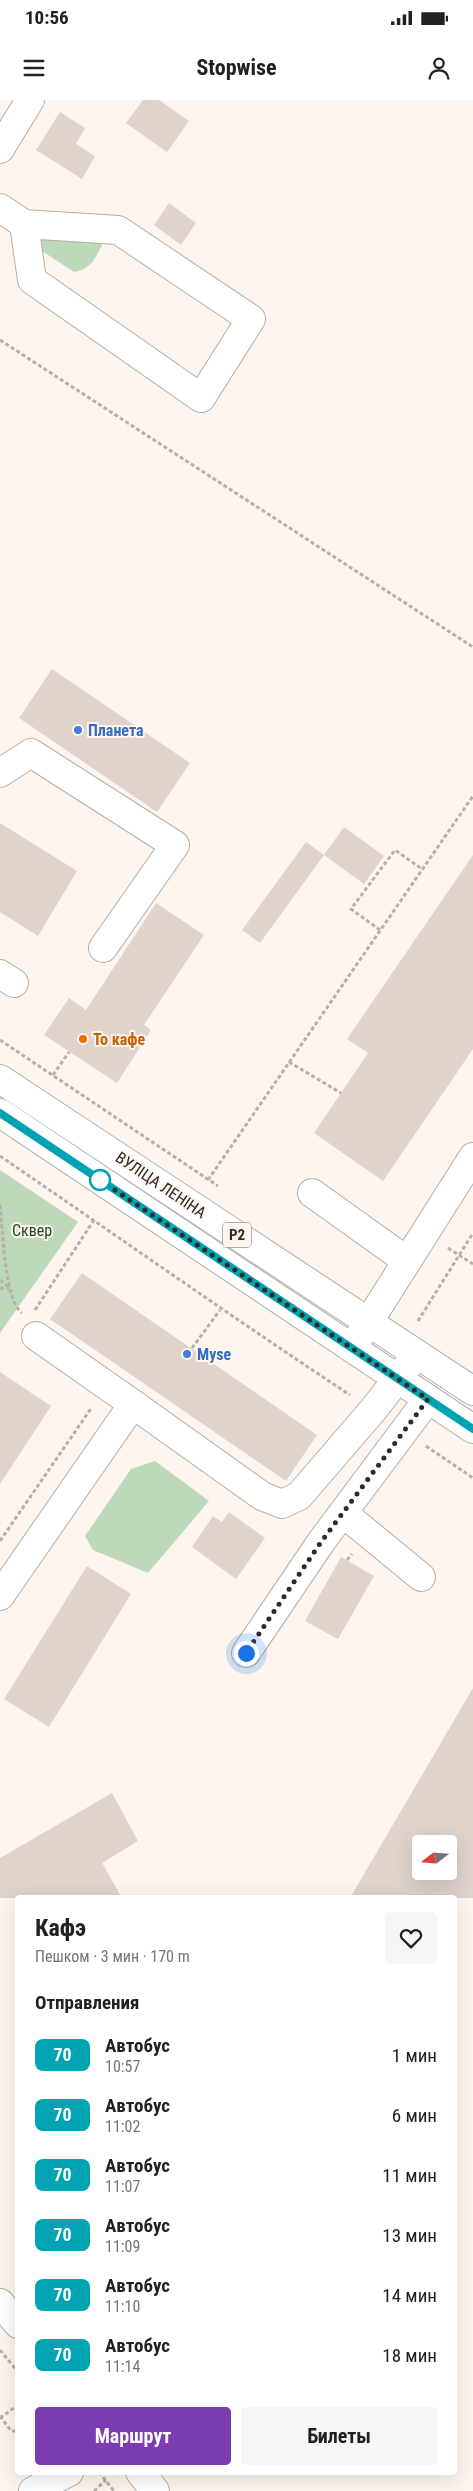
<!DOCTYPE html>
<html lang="ru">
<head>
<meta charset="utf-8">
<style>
  :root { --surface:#fff; --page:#f6f6f6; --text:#202124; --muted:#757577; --accent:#7b3cb1 }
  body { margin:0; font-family:"Roboto Condensed",sans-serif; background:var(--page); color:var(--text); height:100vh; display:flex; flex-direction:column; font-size:19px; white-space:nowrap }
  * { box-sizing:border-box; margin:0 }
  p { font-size:16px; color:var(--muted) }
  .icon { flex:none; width:28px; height:28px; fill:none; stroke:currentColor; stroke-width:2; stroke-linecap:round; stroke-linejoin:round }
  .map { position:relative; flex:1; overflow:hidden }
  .drawer { position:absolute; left:15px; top:1795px; width:442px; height:580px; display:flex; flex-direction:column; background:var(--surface); border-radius:5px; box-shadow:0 5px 20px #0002 }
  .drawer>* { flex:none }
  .badge { padding:0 10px; border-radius:8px; font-size:18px; line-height:32px }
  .needle { width:32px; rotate:253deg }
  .buttons { position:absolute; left:412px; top:1735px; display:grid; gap:10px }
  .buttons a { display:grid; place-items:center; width:45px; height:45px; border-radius:5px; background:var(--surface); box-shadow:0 5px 20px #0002; font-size:25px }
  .you { position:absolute; width:25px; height:25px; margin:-12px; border:4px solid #fff; border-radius:50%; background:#1a73e8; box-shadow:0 0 0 8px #1a73e833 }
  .map>.badge { position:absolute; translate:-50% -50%; box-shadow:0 0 0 2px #fff }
  h2 { padding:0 20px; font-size:19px; line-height:45px }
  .round { display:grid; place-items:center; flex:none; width:52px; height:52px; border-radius:5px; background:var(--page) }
  .summary { display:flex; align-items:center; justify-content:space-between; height:85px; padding:0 20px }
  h1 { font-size:24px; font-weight:700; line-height:38px }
  .cta { display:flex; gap:10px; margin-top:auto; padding:10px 20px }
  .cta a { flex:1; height:58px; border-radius:5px; background:var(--accent); color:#fff; font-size:20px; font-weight:700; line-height:58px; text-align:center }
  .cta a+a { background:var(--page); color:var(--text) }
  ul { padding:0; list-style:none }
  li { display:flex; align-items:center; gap:15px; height:60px; padding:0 20px }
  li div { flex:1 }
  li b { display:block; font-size:19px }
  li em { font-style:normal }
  li .badge { min-width:55px; font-weight:700; text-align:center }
  .status { display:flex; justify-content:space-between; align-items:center; height:35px; padding:0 25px; background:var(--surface); direction:ltr }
  .status svg { height:14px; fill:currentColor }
  header { display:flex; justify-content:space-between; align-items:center; height:65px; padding:0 20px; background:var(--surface); font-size:22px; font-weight:700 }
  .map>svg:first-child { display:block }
  .green { fill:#bed8ba }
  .building { fill:#dfd3cc; fill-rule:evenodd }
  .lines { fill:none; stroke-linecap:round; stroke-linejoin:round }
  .minor-casing { stroke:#b6ada4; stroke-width:30 }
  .major-casing { stroke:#b6ada4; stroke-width:30 }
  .path { stroke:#b7b1aa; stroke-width:3; stroke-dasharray:4 2.5; stroke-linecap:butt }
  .minor { stroke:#fff; stroke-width:28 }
  .major { stroke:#fff; stroke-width:28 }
  .line-casing { stroke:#fff; stroke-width:11 }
  .line { stroke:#00a3b4; stroke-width:8 }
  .walk { stroke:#2d2a26; stroke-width:5; stroke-dasharray:0 9 }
  .shop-dot { fill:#3f7fe0; stroke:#fef6ee; stroke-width:2 }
  .food-dot { fill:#e8710a; stroke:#fef6ee; stroke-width:2 }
  .stop-dot { fill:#fff; stroke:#00a3b4; stroke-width:2.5 }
  .labels { text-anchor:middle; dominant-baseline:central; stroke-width:4; stroke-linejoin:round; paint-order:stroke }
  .shield { fill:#fef6ee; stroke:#6c6762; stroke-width:1 }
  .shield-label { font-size:15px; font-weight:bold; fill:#2d2a26 }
  .shop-label { font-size:16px; font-weight:bold; fill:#366cbe; stroke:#fef6ee; text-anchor:start }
  .food-label { font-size:16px; font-weight:bold; fill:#c56008; stroke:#fef6ee; text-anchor:start }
  .street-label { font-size:16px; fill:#2d2a26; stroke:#fef6ee }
  .park-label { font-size:16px; fill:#1f4519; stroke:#fef6ee }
</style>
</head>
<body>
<div class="status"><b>10:56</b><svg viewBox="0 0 49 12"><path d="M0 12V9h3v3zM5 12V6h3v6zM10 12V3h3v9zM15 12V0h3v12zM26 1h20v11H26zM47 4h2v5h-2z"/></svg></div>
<header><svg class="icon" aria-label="menu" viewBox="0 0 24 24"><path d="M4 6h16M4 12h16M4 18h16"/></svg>Stopwise<svg class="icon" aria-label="person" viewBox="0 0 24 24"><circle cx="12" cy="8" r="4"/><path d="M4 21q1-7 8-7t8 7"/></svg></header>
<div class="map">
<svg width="473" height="2391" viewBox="0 0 473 2391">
  <rect width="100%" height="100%" fill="#fef6ee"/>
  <!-- green -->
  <g class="green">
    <path d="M47 137 98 140 102 145C95 159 91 169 74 172L42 151 41 140Z"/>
    <polygon points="0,1070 78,1122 0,1233"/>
    <polygon points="155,1361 209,1401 148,1473 93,1450 85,1436 131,1369"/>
  </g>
  <!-- building -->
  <g class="building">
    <polygon points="143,0 159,0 189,21 167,52 126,23"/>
    <polygon points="60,12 85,28 76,44 95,56 82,79 36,50"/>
    <polygon points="169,103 196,123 181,145 154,125"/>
    <polygon points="52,569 190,663 157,712 19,618"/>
    <polygon points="0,723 77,771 38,836 0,812"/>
    <polygon points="344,727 384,756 364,784 324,755"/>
    <polygon points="306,742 324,755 260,843 242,830"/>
    <polygon points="473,755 473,949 383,1081 314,1033 368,953 347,939"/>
    <polygon points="156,803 204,835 144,925 151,930 117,983 44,935 69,898 86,910"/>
    <polygon points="82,1173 317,1335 286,1381 50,1219"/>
    <polygon points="0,1272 51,1306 0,1384"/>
    <polygon points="229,1412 265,1438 236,1479 192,1447 213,1416 222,1422"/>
    <polygon points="341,1457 374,1476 338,1539 305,1521"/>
    <polygon points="87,1466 131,1494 49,1627 4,1599"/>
    <path d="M473 1588V1798H350ZM421 1744H449V1771H421Z"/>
    <polygon points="112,1693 138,1741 102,1763 122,1798 0,1798 0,1758"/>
  </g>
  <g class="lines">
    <defs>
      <g id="minor">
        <polyline points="0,49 30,0"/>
        <polyline points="0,108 24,124 118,130 251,219 201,298 32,180 24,124"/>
        <polyline points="0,673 31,653 175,745 103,848"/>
        <polyline points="0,874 14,883"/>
        <polyline points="312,1093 407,1161"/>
        <polyline points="36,1236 133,1304"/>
        <polyline points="352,1248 473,1057"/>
        <polyline points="343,1413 421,1477"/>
        <polyline points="0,1496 133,1304 262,1396 282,1404 299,1396 373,1310 417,1254"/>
        <polyline points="246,1553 321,1442 428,1299"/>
        <polyline points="33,2391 69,2372"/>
      </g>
      <g id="major">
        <polyline points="0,979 473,1291"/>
        <polyline points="0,1013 473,1329"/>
        <polyline points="0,2203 18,2224"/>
        <polyline points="140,2372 155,2391"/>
      </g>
    </defs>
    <!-- minor casing -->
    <use href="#minor" class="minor-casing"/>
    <!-- major casing -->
    <use href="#major" class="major-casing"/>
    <!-- path -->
    <g class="path">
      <polyline points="0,240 473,547"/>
      <polyline points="380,830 351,809 395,750 422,769"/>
      <polyline points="0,940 218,1086"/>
      <polyline points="289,962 341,993"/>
      <polyline points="53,975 69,952"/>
      <path d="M0 1056C117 1136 232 1217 350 1295"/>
      <polyline points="208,1080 473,696"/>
      <path d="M0 1105C3 1128 4 1200 22 1213"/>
      <polyline points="448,1148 473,1164"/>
      <polyline points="0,1180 9,1187"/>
      <polyline points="0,1188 9,1188"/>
      <polyline points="35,1210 94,1120"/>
      <polyline points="418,1221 473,1133"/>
      <polyline points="192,1248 220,1210"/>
      <polyline points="426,1346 473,1378"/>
      <polyline points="0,1441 92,1307"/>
      <polyline points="347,1460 352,1454"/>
      <polyline points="0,2250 18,2272"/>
      <polyline points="0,2316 11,2331 18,2331"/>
      <polyline points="0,2318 18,2305"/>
      <polyline points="99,2372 114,2391"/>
      <polyline points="94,2391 106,2380"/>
    </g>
    <!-- minor -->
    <use href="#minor" class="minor"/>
    <!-- major -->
    <use href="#major" class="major"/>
  </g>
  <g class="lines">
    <defs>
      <polyline id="line" points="0,1013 473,1329"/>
    </defs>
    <!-- line casing -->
    <use href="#line" class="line-casing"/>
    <!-- line -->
    <use href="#line" class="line"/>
    <!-- walk -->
    <polyline class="walk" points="100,1080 428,1299 321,1442 246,1553"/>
  </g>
  <!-- markers -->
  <g class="shop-dot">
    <circle cx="78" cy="630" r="5"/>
    <circle cx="187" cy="1254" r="5"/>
  </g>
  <circle class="food-dot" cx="83" cy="939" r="5"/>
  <circle class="stop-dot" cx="100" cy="1080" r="10"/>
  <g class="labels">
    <!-- shield labels -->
    <rect class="shield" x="223" y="1122.5" width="28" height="25" rx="4"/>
    <g class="shield-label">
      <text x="237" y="1135">Р2</text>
    </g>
    <!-- shop labels -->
    <g class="shop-label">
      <text x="88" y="630">Планета</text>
      <text x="197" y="1254">Myse</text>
    </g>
    <!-- food labels -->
    <g class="food-label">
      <text x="93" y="939">То кафе</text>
    </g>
    <!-- street labels -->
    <g class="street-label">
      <text transform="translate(161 1085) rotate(34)">ВУЛІЦА ЛЕНІНА</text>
    </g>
    <!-- park labels -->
    <g class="park-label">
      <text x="32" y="1130">Сквер</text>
    </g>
  </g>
</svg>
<div class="buttons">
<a><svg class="needle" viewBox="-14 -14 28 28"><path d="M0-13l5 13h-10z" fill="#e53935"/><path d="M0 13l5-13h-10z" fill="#757577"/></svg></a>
</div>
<div class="you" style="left:246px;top:1553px"></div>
<section class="drawer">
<div class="summary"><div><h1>Кафэ</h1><p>Пешком · 3 мин · 170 m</p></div><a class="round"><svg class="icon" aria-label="heart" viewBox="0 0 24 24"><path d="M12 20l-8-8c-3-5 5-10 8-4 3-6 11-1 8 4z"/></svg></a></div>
<h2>Отправления</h2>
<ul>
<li><span class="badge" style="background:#00a3b4;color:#fff">70</span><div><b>Автобус</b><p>10:57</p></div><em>1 мин</em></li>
<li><span class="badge" style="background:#00a3b4;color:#fff">70</span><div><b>Автобус</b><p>11:02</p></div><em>6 мин</em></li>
<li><span class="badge" style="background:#00a3b4;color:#fff">70</span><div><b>Автобус</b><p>11:07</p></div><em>11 мин</em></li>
<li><span class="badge" style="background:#00a3b4;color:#fff">70</span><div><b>Автобус</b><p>11:09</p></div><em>13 мин</em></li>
<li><span class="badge" style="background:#00a3b4;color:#fff">70</span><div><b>Автобус</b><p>11:10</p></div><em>14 мин</em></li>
<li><span class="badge" style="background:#00a3b4;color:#fff">70</span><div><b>Автобус</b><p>11:14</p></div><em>18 мин</em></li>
</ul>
<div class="cta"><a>Маршрут</a><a>Билеты</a></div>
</section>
</div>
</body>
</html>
